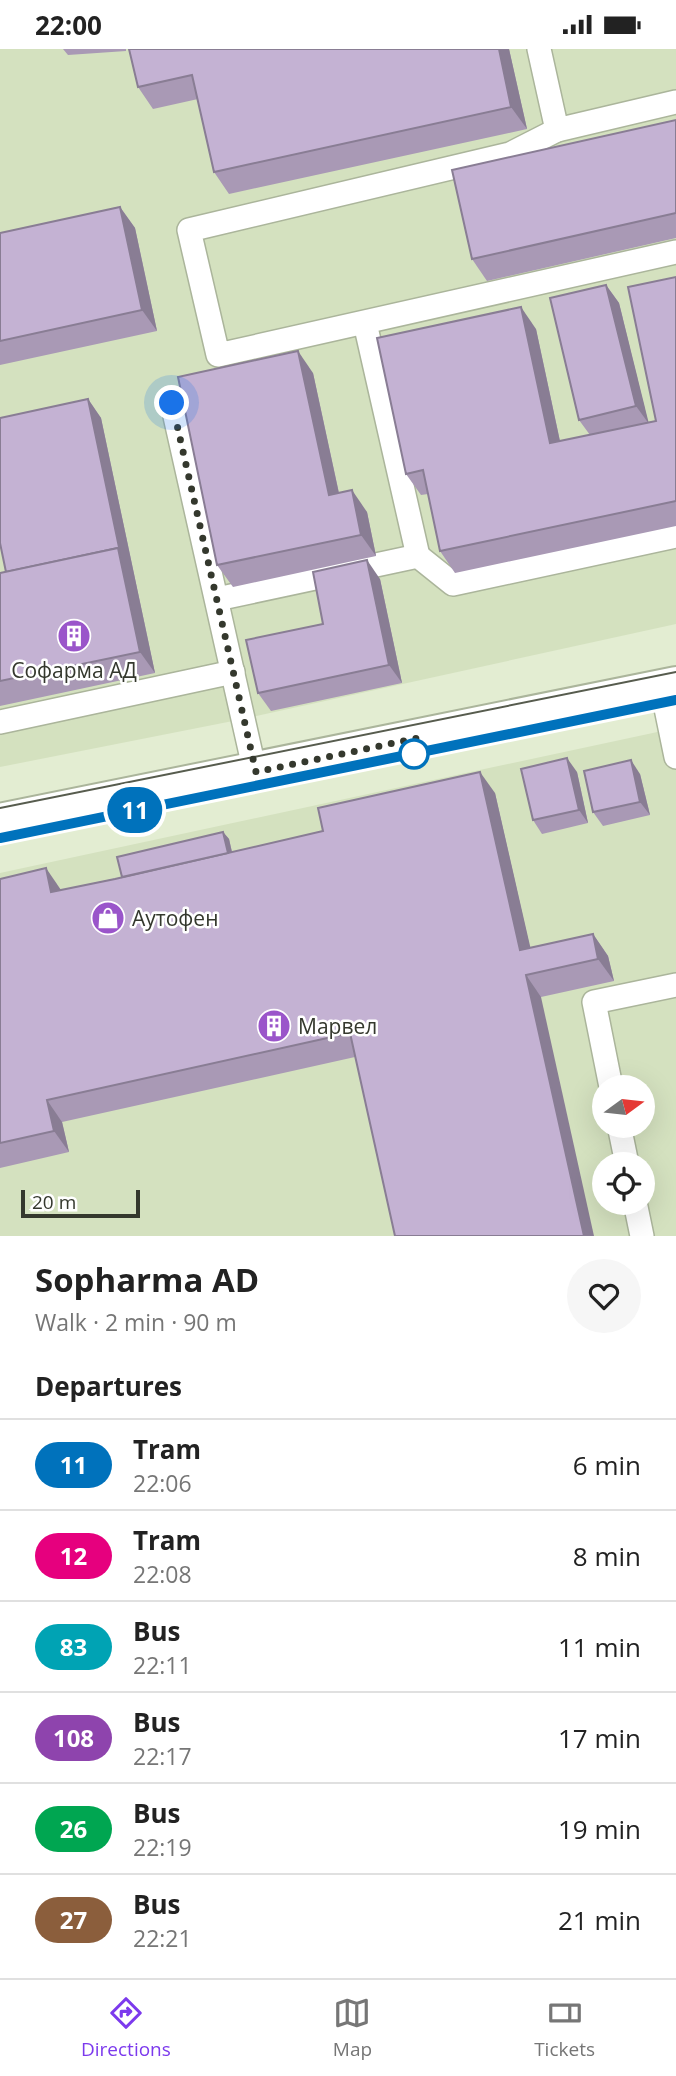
<!DOCTYPE html>
<html lang="en">
<head>
<meta charset="utf-8">
<style>
  :root { --surface:#fff; --page:#f6f6f6; --text:#222; --muted:#767676; --line:#e0e0e0; --accent:#7c3aed }
  body { margin:0; font-family:"Open Sans",sans-serif; background:var(--page); color:var(--text); height:100vh; display:flex; flex-direction:column; font-size:26px; white-space:nowrap }
  * { box-sizing:border-box; margin:0 }
  p { font-size:23px; color:var(--muted) }
  .icon { flex:none; width:38px; height:38px; fill:none; stroke:currentColor; stroke-width:2; stroke-linecap:round; stroke-linejoin:round }
  .map { position:relative; height:1187px; overflow:hidden }
  .panel { display:flex; flex-direction:column; background:var(--surface); flex:1 }
  .panel>* { flex:none }
  .badge { padding:0 14px; border-radius:23px; font-size:24px; line-height:46px }
  .needle { width:46px; rotate:75deg }
  .buttons { position:absolute; left:592px; top:1026px; display:grid; gap:14px }
  .buttons a { display:grid; place-items:center; width:63px; height:63px; border-radius:50%; background:var(--surface); box-shadow:0 7px 28px #0002; font-size:35px }
  .scale { position:absolute; left:21px; bottom:18px; width:119px; box-sizing:border-box; padding-left:7px; border:4px solid #34382d; border-top:0; font-size:19px; line-height:24px; white-space:nowrap; color:#34382d; -webkit-text-stroke:5px #fff; paint-order:stroke }
  .you { position:absolute; width:35px; height:35px; margin:-18px; border:5px solid #fff; border-radius:50%; background:#1a73e8; box-shadow:0 0 0 10px #1a73e833 }
  .map>.badge { position:absolute; translate:-50% -50%; box-shadow:0 0 0 4px #fff }
  h2 { padding:0 35px; font-size:26px; line-height:63px }
  .round { display:grid; place-items:center; flex:none; width:74px; height:74px; border-radius:37px; background:var(--page) }
  .head { display:flex; align-items:center; justify-content:space-between; height:119px; padding:0 35px }
  h1 { font-size:33px; font-weight:700; line-height:52px }
  ul { padding:0; list-style:none }
  li { display:flex; align-items:center; gap:21px; height:91px; padding:0 35px; border-top:2px solid var(--line) }
  li div { flex:1 }
  li b { display:block; font-size:26px }
  li em { font-style:normal }
  li .badge { min-width:77px; font-weight:700; text-align:center }
  .status { display:flex; justify-content:space-between; align-items:center; height:49px; padding:0 35px; background:var(--surface); direction:ltr }
  .status svg { height:19px; fill:currentColor }
  .menu { display:flex; justify-content:space-around; align-items:center; height:98px; border-top:2px solid var(--line); background:var(--surface); font-size:19px; color:var(--muted) }
  .menu a { display:grid; justify-items:center; gap:4px }
  .menu .on { color:var(--accent) }
  .map>svg:first-child { display:block }
  .built { fill:#d4e1bf; fill-rule:evenodd }
  .lines { fill:none; stroke-linecap:round; stroke-linejoin:round }
  .lane-casing { stroke:#abb59b; stroke-width:26 }
  .secondary-casing { stroke:#abb59b; stroke-width:42 }
  .lane { stroke:#fff; stroke-width:23 }
  .secondary { stroke:#fff; stroke-width:38 }
  .tram { stroke:#575c4e; stroke-width:2 }
  .wall { fill:#a999b5 }
  .shaded-wall { fill:#897d94 }
  .building { fill:#c4b2d3; stroke:#897d94; stroke-width:2 }
  .line-casing { stroke:#fff; stroke-width:16 }
  .line { stroke:#0072bc; stroke-width:10 }
  .walk { stroke:#34382d; stroke-width:7; stroke-dasharray:0 12.6 }
  .stop-dot { fill:#fff; stroke:#0072bc; stroke-width:3.5 }
  .labels { text-anchor:middle; dominant-baseline:central; stroke-width:5; stroke-linejoin:round; paint-order:stroke }
  .poi-label { font-size:21px; fill:#34382d; stroke:#fff; text-anchor:start }
</style>
</head>
<body>
<div class="status"><b>22:00</b><svg viewBox="0 0 49 12"><path d="M0 12V9h3v3zM5 12V6h3v6zM10 12V3h3v9zM15 12V0h3v12zM26 1h20v11H26zM47 4h2v5h-2z"/></svg></div>
<div class="map">
<svg width="676" height="1187" viewBox="0 0 676 1187">
  <rect width="100%" height="100%" fill="#e3edd2"/>
  <!-- built -->
  <g class="built">
    <polygon points="0,0 676,0 676,575 243,670 0,718"/>
    <path d="M676 679V1187H0V824ZM604 1038H642V1076H604ZM604 1115H642V1153H604Z"/>
  </g>
  <g class="lines">
    <defs>
      <g id="lane">
        <polyline points="539,0 557,81 676,53"/>
        <polyline points="557,81 510,105 189,181 218,306 676,203"/>
        <polyline points="365,274 418,507"/>
        <polyline points="172,354 255,723"/>
        <polyline points="217,550 418,507 453,535 676,487"/>
        <polyline points="662,640 676,708"/>
        <polyline points="0,673 233,623"/>
        <polyline points="611,1038 594,953 676,936"/>
        <polyline points="619,1076 627,1115"/>
        <polyline points="635,1153 642,1187"/>
      </g>
      <polyline id="secondary" points="0,774 676,637"/>
    </defs>
    <!-- lane casing -->
    <use href="#lane" class="lane-casing"/>
    <!-- secondary casing -->
    <use href="#secondary" class="secondary-casing"/>
    <!-- lane -->
    <use href="#lane" class="lane"/>
    <!-- secondary -->
    <use href="#secondary" class="secondary"/>
    <!-- tram -->
    <g class="tram">
      <polyline points="0,759 676,623"/>
      <polyline points="0,789 676,651"/>
    </g>
  </g>
  <!-- wall -->
  <g class="wall">
    <polygon points="63,0 126,0 126,2 68,6"/>
    <polygon points="129,0 509,0 527,80 229,145 214,123 198,50 153,60 138,38"/>
    <polygon points="676,71 676,189 487,232 472,210"/>
    <polygon points="120,158 135,179 157,282 0,316 0,184"/>
    <polygon points="676,228 676,477 455,524 440,502 428,445 421,446 406,425 536,280 560,392 590,386 579,371 606,236 619,254 648,373 656,372"/>
    <polygon points="313,324 339,444 367,463 376,507 233,538 217,516"/>
    <polygon points="88,350 101,369 155,624 0,657 0,524 6,523"/>
    <polygon points="380,530 402,634 271,662 258,644 323,575"/>
    <polygon points="577,723 588,774 542,785 533,771"/>
    <polygon points="640,725 650,766 603,777 593,763"/>
    <polygon points="495,744 530,899 593,885 608,907 614,932 541,948 355,1008 62,1073 69,1103 0,1119 0,830 61,841 122,828 223,783 229,790 232,803"/>
  </g>
  <!-- shaded-wall -->
  <g class="shaded-wall">
    <polygon points="499,0 509,0 527,80 511,58"/>
    <polygon points="120,158 135,179 157,282 142,261"/>
    <polygon points="606,236 619,254 649,375 636,357"/>
    <polygon points="521,258 536,280 565,416 550,394"/>
    <polygon points="298,302 313,324 344,468 329,446"/>
    <polygon points="88,350 101,369 155,624 140,603 118,499"/>
    <polygon points="352,441 367,463 376,507 361,486"/>
    <polygon points="367,511 380,530 402,634 389,616"/>
    <polygon points="567,709 577,723 588,774 579,761"/>
    <polygon points="631,711 640,725 650,766 640,753"/>
    <polygon points="480,723 495,744 536,923 520,901"/>
    <polygon points="223,783 229,790 237,826 232,818"/>
    <polygon points="46,819 61,841 51,843"/>
    <polygon points="593,885 608,907 614,932 598,910"/>
    <polygon points="526,926 541,948 594,1187 584,1187"/>
    <polygon points="47,1051 62,1073 69,1103 54,1082"/>
  </g>
  <!-- building -->
  <g class="building">
    <polygon points="129,0 499,0 511,58 214,123 192,26 138,38"/>
    <polygon points="676,71 676,164 472,210 452,121"/>
    <polygon points="120,158 142,261 0,292 0,184"/>
    <polygon points="676,228 676,452 440,502 423,421 406,425 377,289 521,258 550,394 656,372 628,238"/>
    <polygon points="606,236 636,357 579,371 550,249"/>
    <polygon points="298,302 329,446 352,441 361,486 217,516 178,328"/>
    <polygon points="88,350 120,503 118,499 6,523 0,494 0,369"/>
    <polygon points="118,499 140,603 0,632 0,524"/>
    <polygon points="367,511 389,616 258,644 246,591 323,575 313,523"/>
    <polygon points="567,709 579,761 533,771 521,720"/>
    <polygon points="631,711 640,753 593,763 584,722"/>
    <polygon points="480,723 520,901 593,885 598,910 526,926 584,1187 395,1187 350,984 47,1051 54,1082 0,1094 0,830 46,819 51,843 115,830 323,782 318,759"/>
    <polygon points="223,783 228,804 122,828 117,808"/>
  </g>
  <g class="lines">
    <defs>
      <polyline id="line" points="0,789 676,651"/>
    </defs>
    <!-- line casing -->
    <use href="#line" class="line-casing"/>
    <!-- line -->
    <use href="#line" class="line"/>
    <!-- walk -->
    <polyline class="walk" points="172,354 256,723 418,689 414,705"/>
  </g>
  <!-- icons -->
  <defs>
    <symbol id="building-disc" viewBox="-11 -11 22 22"><circle r="9.5" fill="#9a55ca" stroke="#fff"/><path d="M-4-6H4V6H1V3H-1V6H-4ZM-2.5-4.3h1.7v1.8h-1.7ZM.8-4.3h1.7v1.8H.8ZM-2.5-1h1.7V.8h-1.7ZM.8-1h1.7V.8H.8Z" fill="#fff"/></symbol>
    <symbol id="shop-disc" viewBox="-11 -11 22 22"><circle r="9.5" fill="#9a55ca" stroke="#fff"/><path d="M-5-2.5h2.3a2.7 3.5 0 0 1 5.4 0H5L5.5 6h-11ZM-1.5-2.5h3a1.5 2.3 0 0 0-3 0Z" fill="#fff"/></symbol>
  </defs>
  <g fill-rule="evenodd">
    <use href="#building-disc" x="55" y="568" width="38" height="38"/>
    <use href="#shop-disc" x="89" y="850" width="38" height="38"/>
    <use href="#building-disc" x="255" y="958" width="38" height="38"/>
  </g>
  <!-- markers -->
  <circle class="stop-dot" cx="414" cy="705" r="14"/>
  <g class="labels">
    <!-- poi labels -->
    <g class="poi-label">
      <text x="74" y="621" text-anchor="middle">Софарма АД</text>
      <text x="132" y="869">Аутофен</text>
      <text x="298" y="977">Марвел</text>
    </g>
  </g>
</svg>
<div class="buttons">
<a><svg class="needle" viewBox="-14 -14 28 28"><path d="M0-13l5 13h-10z" fill="#e53935"/><path d="M0 13l5-13h-10z" fill="#767676"/></svg></a>
<a><svg class="icon" aria-label="locate" viewBox="0 0 24 24"><circle cx="12" cy="12" r="6"/><path d="M12 2v4M12 18v4M2 12h4M18 12h4"/></svg></a>
</div>
<div class="scale">20 m</div>
<div class="you" style="left:172px;top:354px"></div>
<b class="badge" style="left:135px;top:761px;background:#0072bc;color:#fff">11</b>
</div>
<section class="panel">
<div class="head"><div><h1>Sopharma AD</h1><p>Walk · 2 min · 90 m</p></div><a class="round"><svg class="icon" aria-label="heart" viewBox="0 0 24 24"><path d="M12 20l-8-8c-3-5 5-10 8-4 3-6 11-1 8 4z"/></svg></a></div>
<h2>Departures</h2>
<ul>
<li><span class="badge" style="background:#0072bc;color:#fff">11</span><div><b>Tram</b><p>22:06</p></div><em>6 min</em></li>
<li><span class="badge" style="background:#e6007e;color:#fff">12</span><div><b>Tram</b><p>22:08</p></div><em>8 min</em></li>
<li><span class="badge" style="background:#00a3b4;color:#fff">83</span><div><b>Bus</b><p>22:11</p></div><em>11 min</em></li>
<li><span class="badge" style="background:#8e44ad;color:#fff">108</span><div><b>Bus</b><p>22:17</p></div><em>17 min</em></li>
<li><span class="badge" style="background:#00a651;color:#fff">26</span><div><b>Bus</b><p>22:19</p></div><em>19 min</em></li>
<li><span class="badge" style="background:#8b5e3c;color:#fff">27</span><div><b>Bus</b><p>22:21</p></div><em>21 min</em></li>
</ul>
</section>
<nav class="menu">
<a class="on"><svg class="icon" aria-label="directions" viewBox="0 0 24 24"><path d="M12 3l9 9-9 9-9-9zM9 14v-3h6M13 9l2 2-2 2"/></svg>Directions</a>
<a><svg class="icon" aria-label="map" viewBox="0 0 24 24"><path d="M3 6l6-2 6 2 6-2v14l-6 2-6-2-6 2zM9 4v14M15 6v14"/></svg>Map</a>
<a><svg class="icon" aria-label="tickets" viewBox="0 0 24 24"><path d="M3 7h18v10H3zM15 7v10"/></svg>Tickets</a>
</nav>
</body>
</html>
